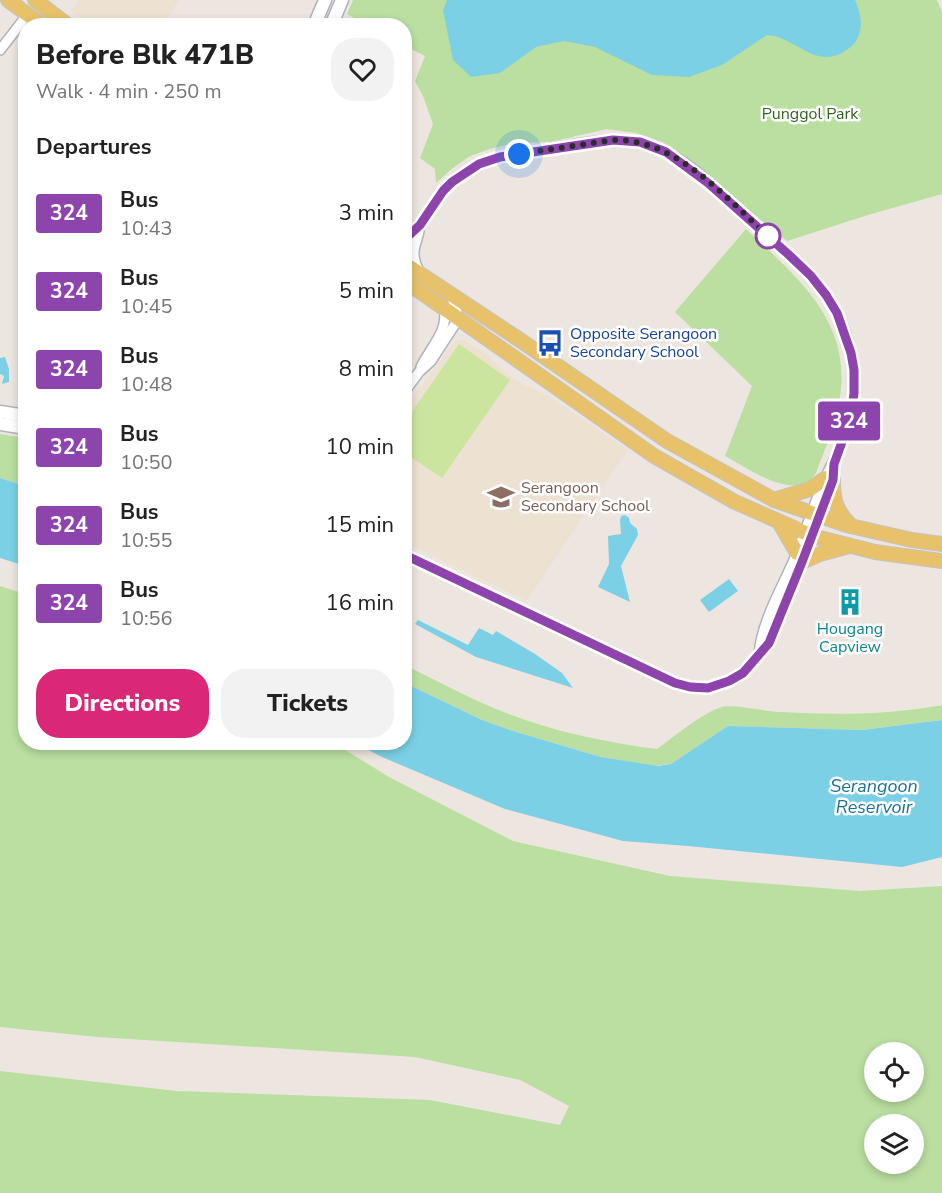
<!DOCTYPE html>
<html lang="en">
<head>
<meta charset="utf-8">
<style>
  :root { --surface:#fff; --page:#f2f2f2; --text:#222; --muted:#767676; --accent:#db2777 }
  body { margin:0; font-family:"Nunito Sans",sans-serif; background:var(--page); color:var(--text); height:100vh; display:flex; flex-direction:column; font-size:22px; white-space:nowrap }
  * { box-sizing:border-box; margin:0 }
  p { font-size:20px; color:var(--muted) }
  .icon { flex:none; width:33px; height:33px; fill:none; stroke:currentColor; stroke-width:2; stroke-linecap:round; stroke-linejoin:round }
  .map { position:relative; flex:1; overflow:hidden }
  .drawer { position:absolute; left:18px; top:18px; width:394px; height:732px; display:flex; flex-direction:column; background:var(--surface); border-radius:24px; box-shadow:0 3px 9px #0003 }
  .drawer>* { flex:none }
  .badge { padding:0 12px; border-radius:4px; font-size:21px; line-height:39px }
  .controls { position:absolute; left:864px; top:1042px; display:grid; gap:12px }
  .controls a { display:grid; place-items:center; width:60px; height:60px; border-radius:50%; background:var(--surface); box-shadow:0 3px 9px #0003; font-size:30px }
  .you { position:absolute; width:30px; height:30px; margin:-15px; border:4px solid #fff; border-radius:50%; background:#1a73e8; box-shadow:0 0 0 9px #1a73e833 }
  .map>.badge { position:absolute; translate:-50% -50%; box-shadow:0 0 0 3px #fff }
  h2 { padding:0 18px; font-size:22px; line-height:54px }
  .round { display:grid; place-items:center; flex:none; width:63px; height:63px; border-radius:24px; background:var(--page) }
  .headline { display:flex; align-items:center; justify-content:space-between; height:102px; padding:0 18px }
  h1 { font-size:28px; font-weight:800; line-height:45px }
  .cta { display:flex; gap:12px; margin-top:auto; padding:12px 18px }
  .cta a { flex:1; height:69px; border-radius:24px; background:var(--accent); color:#fff; font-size:24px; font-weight:800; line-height:69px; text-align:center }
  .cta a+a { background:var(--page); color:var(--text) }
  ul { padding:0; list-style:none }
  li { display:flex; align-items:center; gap:18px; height:78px; padding:0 18px }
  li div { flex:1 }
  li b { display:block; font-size:22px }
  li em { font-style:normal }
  li .badge { min-width:66px; font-weight:700; text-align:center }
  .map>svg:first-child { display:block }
  .education { fill:#ede2d1 }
  .green { fill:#badfa1; fill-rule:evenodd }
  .pitch { fill:#cbe59e }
  .water { fill:#7bd0e6 }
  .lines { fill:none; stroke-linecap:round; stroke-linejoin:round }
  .street-casing { stroke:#b0b3bc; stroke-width:12 }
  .secondary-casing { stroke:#b0b3bc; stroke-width:15 }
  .primary-casing { stroke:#c4c4c4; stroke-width:16 }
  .street { stroke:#fff; stroke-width:9 }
  .secondary { stroke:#fff; stroke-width:12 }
  .primary { stroke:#e7c26b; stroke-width:14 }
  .line-casing { stroke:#fff; stroke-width:14 }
  .line { stroke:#8e44ad; stroke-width:9 }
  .walk { stroke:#2c2c2c; stroke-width:6; stroke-dasharray:0 10.8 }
  .stop-dot { fill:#fff; stroke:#8e44ad; stroke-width:3 }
  .labels { text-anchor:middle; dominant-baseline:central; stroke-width:5; stroke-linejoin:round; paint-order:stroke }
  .park-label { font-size:16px; fill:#336520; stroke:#fff }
  .transit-label { font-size:16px; fill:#164399; stroke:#fff; text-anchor:start }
  .education-label { font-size:16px; fill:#785e54; stroke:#fff; text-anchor:start }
  .culture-label { font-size:16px; fill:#0d838f; stroke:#fff }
  .water-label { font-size:18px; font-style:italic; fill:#187195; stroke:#fff }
</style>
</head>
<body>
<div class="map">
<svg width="942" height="1193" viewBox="0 0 942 1193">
  <rect width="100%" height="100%" fill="#ede6e0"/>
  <!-- education -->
  <g class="education">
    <polygon points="78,0 179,0 162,26 90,25 70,11"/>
    <polygon points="463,339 490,357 506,373 522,384 550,397 628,450 527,601 405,543 405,408 454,341"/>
  </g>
  <!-- green -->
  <g class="green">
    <polygon points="353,0 937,0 942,12 942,194 868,215 787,241 663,142 636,133 607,129 550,142 514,143 490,149 470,156 453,168 436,183 435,169 420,158 433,124 423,96 415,81 425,56 405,46 405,26 367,25 347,14"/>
    <path d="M746 229C802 282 858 326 837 412 833 433 823 453 816 473 796 504 748 468 725 456L752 386 675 312Z"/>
    <polygon points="0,434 25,438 25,486 0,478"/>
    <path d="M0 586 25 594 26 742 334 743 389 777 513 841 670 876 860 891 942 886V1193H0V1071L177 1091 430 1100 560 1125 569 1106 520 1080 415 1057 97 1037 0 1027ZM874 1053H914V1092H874ZM874 1125H914V1164H874Z"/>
    <path d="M405 665C435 680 465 696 496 709 547 730 602 742 657 749 674 737 703 712 722 707 731 704 769 712 782 712 835 715 890 715 942 705V720L862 730 728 726 671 764 654 766 601 757 516 732 482 720 405 683Z"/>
  </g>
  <!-- pitch -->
  <polygon class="pitch" points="459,344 510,380 442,478 405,453 405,422"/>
  <!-- water -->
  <g class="water">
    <path d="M447 0H855C861 14 864 27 856 41 853 46 847 50 842 53 813 68 794 36 767 35L722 65 689 77 652 75 595 47 564 41 536 47 500 73 471 77 453 60 443 10Z"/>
    <polygon points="5,357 9,369 9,382 2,384 4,376 0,374 0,358"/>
    <polygon points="0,478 25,486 25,566 0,558"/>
    <polygon points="625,515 629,518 630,523 637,529 638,535 621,566 630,602 598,587 609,564 608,536 621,534 620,520 621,516"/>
    <polygon points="729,579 738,591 709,612 700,600"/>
    <polygon points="418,620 468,645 479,628 493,635 496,631 535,654 562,673 573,688 476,657 415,624"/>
    <polygon points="405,683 482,720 516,732 601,757 658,766 671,764 728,726 862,730 942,720 942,857 902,867 688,846 623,841 505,809 382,757 355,743 405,742"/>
  </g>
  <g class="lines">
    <defs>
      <g id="street">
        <polyline points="0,50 28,14"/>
        <path d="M405 239C423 229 431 205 444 190 458 174 478 164 498 158 512 154 528 153 542 150 578 144 614 134 650 145 686 156 716 190 744 214 777 244 816 273 837 313 852 343 857 376 852 410 849 435 834 458 824 481 814 505 806 529 797 553 784 585 762 619 759 654"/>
        <path d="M419 271C408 250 418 244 420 225"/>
        <path d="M421 367C431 346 449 332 444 307"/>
        <polyline points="405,391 419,372 431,361 459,318 451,295"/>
        <polyline points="405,555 675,683 690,687 708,688 729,681 743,673 769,643 831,484"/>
      </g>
      <g id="secondary">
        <polyline points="314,26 325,0"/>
        <polyline points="331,26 342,0"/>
        <polyline points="0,412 26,416"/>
        <polyline points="0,424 26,428"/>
      </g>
      <g id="primary">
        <polyline points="8,0 43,26"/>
        <polyline points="35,0 69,26"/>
        <polyline points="405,264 517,338 667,441 774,500 846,525 912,540 942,544"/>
        <polyline points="405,281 654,456 735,502 812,536 875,552 942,561"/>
        <path d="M833 480C833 500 836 511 851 526"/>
        <polyline points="774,500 810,489 826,478"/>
        <polyline points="779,522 797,553"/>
        <polyline points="802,562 820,554 849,546"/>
      </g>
    </defs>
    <!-- street casing -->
    <use href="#street" class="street-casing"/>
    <!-- secondary casing -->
    <use href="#secondary" class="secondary-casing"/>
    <!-- primary casing -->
    <use href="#primary" class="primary-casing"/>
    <!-- street -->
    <use href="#street" class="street"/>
    <!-- secondary -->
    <use href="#secondary" class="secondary"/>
    <!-- primary -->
    <use href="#primary" class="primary"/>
  </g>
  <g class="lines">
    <defs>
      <polyline id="line" points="405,239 420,225 443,191 452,182 479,164 500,157 613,140 640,142 666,152 708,183 788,254 811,276 826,295 837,313 851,353 854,370 854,393 851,417 834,464 833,480 802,562 769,643 743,673 729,681 708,688 690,687 675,683 405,555"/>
    </defs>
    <!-- line casing -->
    <use href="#line" class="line-casing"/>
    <!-- line -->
    <use href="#line" class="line"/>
    <!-- walk -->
    <path class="walk" d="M519 154 613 140C676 138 727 199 770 238L768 236"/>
  </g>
  <!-- icons -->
  <defs>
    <symbol id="bus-bare" viewBox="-9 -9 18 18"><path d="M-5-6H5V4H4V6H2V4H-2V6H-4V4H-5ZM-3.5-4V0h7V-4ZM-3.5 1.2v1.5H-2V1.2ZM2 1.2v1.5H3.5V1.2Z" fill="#1a4fb4" stroke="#fff" stroke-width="2.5" paint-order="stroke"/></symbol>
    <symbol id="school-bare" viewBox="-9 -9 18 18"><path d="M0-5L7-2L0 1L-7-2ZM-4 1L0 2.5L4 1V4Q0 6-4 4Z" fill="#8d6e63" stroke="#fff" stroke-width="2.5" paint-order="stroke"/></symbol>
    <symbol id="building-bare" viewBox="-9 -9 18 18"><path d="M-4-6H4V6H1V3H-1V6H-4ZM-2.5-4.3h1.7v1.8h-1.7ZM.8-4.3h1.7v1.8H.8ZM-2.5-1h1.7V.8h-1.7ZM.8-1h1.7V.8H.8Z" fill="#0f9aa8" stroke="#fff" stroke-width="2.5" paint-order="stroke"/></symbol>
  </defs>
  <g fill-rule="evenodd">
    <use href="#bus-bare" x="531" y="324" width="38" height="38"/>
    <use href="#school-bare" x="482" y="478" width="38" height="38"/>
    <use href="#building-bare" x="831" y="583" width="38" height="38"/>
  </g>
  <!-- markers -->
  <circle class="stop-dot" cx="768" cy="236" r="12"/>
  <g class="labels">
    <!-- park labels -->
    <g class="park-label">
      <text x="810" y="114">Punggol Park</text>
    </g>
    <!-- transit labels -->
    <g class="transit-label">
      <text x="570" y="334">Opposite Serangoon<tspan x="570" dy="18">Secondary School</tspan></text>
    </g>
    <!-- education labels -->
    <g class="education-label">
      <text x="521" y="488">Serangoon<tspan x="521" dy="18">Secondary School</tspan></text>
    </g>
    <!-- culture labels -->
    <g class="culture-label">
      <text x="850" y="629">Hougang<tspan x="850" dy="18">Capview</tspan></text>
    </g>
    <!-- water labels -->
    <g class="water-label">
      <text x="874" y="786">Serangoon<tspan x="874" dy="21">Reservoir</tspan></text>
    </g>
  </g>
</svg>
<div class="controls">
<a><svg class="icon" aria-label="locate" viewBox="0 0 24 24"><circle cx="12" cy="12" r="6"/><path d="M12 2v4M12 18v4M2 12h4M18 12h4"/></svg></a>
<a><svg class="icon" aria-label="layers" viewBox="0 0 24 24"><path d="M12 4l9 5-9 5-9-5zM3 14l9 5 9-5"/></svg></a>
</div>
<div class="you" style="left:519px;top:154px"></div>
<b class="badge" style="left:849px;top:421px;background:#8e44ad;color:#fff">324</b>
<section class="drawer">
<div class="headline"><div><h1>Before Blk 471B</h1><p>Walk · 4 min · 250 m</p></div><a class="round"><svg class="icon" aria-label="heart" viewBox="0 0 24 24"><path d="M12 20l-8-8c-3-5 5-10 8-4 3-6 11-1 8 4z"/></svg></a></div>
<h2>Departures</h2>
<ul>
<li><span class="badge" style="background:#8e44ad;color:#fff">324</span><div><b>Bus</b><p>10:43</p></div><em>3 min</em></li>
<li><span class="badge" style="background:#8e44ad;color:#fff">324</span><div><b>Bus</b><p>10:45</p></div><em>5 min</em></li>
<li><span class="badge" style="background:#8e44ad;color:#fff">324</span><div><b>Bus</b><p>10:48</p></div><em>8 min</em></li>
<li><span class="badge" style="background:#8e44ad;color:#fff">324</span><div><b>Bus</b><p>10:50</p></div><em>10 min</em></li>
<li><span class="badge" style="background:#8e44ad;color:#fff">324</span><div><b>Bus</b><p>10:55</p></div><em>15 min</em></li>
<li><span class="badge" style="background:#8e44ad;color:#fff">324</span><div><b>Bus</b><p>10:56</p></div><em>16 min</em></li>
</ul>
<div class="cta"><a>Directions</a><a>Tickets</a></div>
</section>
</div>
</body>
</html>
